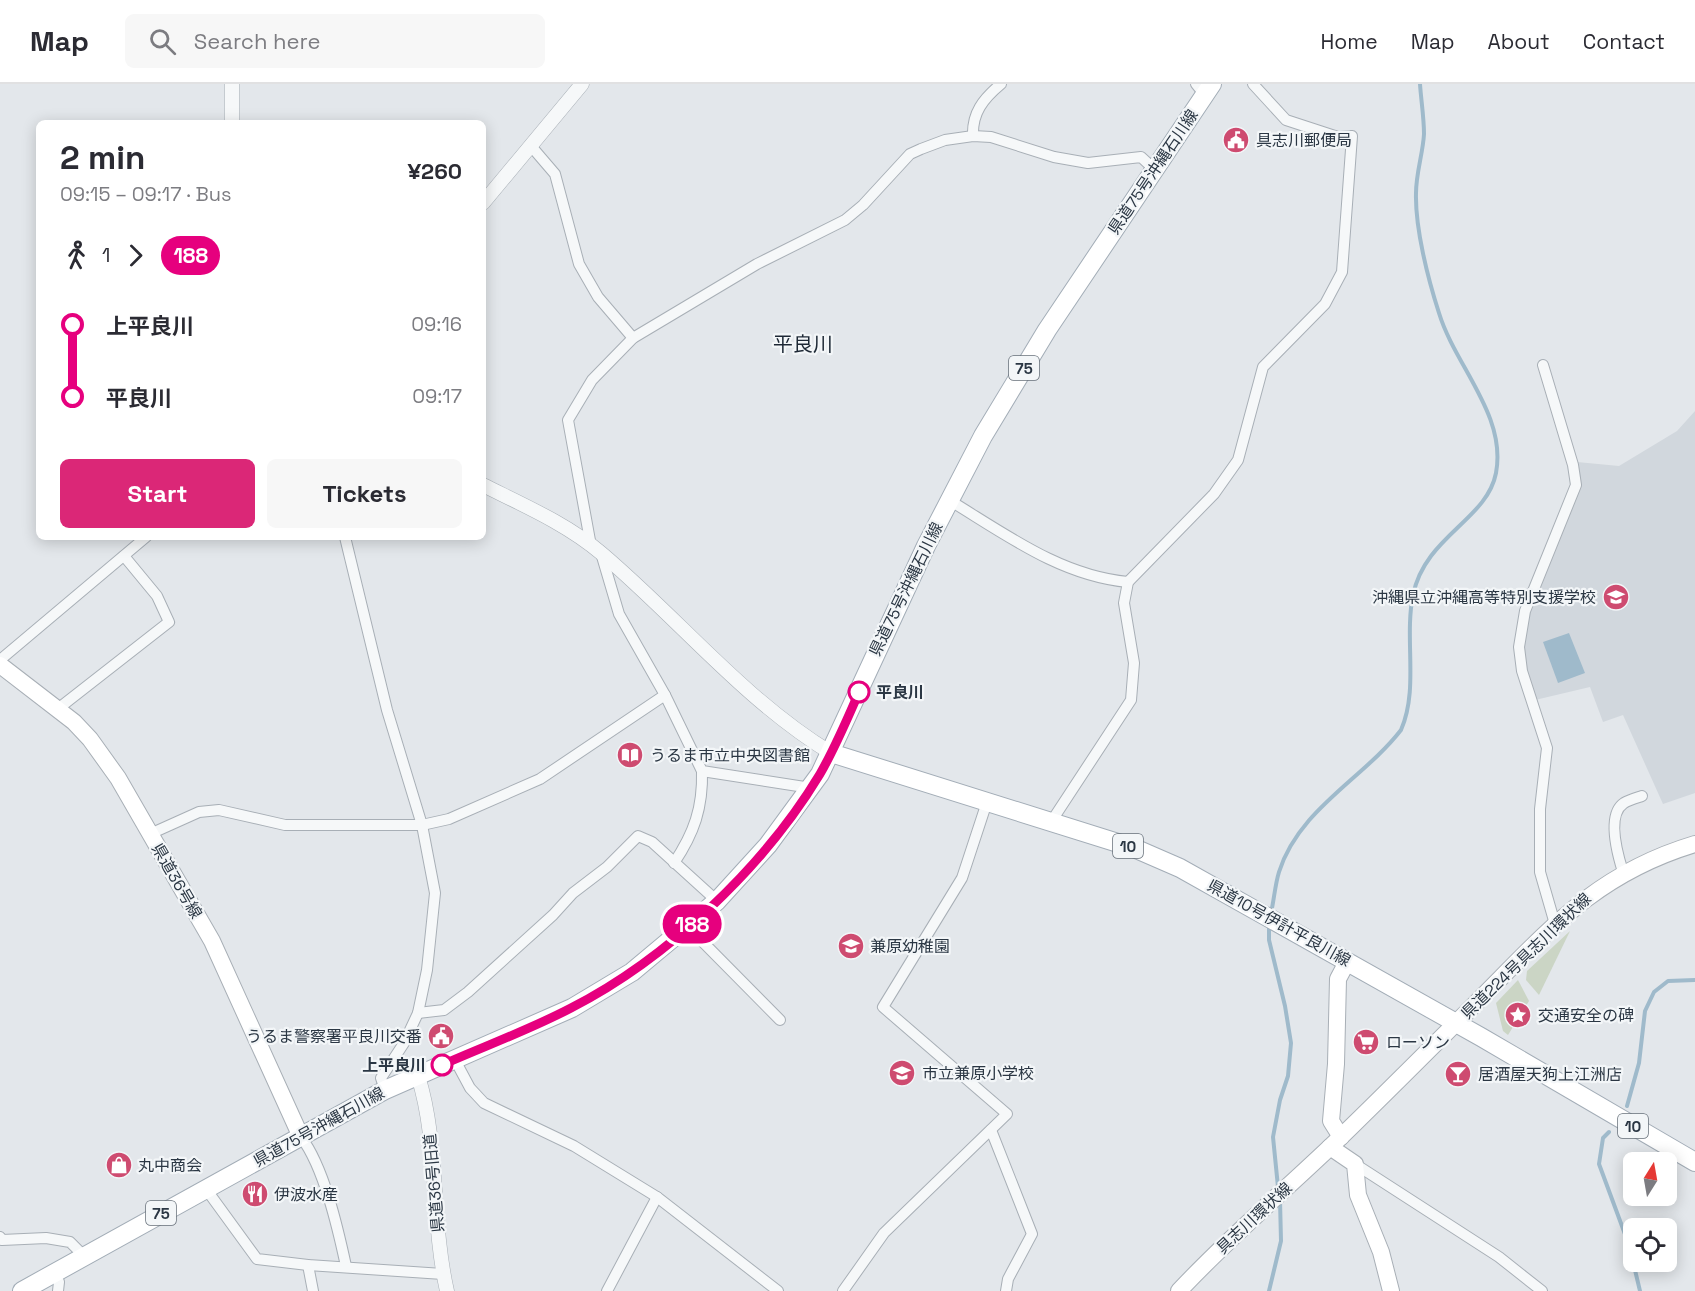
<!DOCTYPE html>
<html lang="en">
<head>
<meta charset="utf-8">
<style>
  :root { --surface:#fff; --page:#f7f7f7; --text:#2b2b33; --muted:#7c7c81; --line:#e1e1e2; --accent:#db2777 }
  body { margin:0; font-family:"Space Grotesk","Noto Sans JP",sans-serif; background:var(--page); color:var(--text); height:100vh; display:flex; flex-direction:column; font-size:22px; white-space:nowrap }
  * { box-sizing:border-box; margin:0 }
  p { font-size:20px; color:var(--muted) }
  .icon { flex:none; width:33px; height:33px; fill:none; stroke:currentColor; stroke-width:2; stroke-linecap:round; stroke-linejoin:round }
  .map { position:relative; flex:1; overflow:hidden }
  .panel { position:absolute; left:36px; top:36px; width:450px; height:420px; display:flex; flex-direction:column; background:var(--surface); border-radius:9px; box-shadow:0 3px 15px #0003 }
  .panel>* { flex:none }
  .badge { padding:0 12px; border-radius:20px; font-size:21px; line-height:39px }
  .needle { width:39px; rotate:11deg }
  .tools { position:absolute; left:1623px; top:1068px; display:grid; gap:12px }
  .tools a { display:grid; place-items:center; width:54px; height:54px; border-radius:9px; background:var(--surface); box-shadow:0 3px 15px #0003; font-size:30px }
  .map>.badge { position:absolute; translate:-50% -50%; box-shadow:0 0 0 3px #fff }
  .legs { display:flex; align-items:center; gap:9px; height:66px; padding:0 24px; font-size:20px }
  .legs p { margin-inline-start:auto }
  .summary { display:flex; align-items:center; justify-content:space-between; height:102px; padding:0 24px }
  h1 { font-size:33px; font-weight:600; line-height:45px }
  .cta { display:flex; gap:12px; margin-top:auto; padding:12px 24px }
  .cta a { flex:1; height:69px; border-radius:9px; background:var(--accent); color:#fff; font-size:24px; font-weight:600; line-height:69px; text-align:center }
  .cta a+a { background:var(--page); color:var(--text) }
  ul { padding:0 24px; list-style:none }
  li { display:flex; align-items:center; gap:21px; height:72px; font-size:22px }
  li i { display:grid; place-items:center; width:9px; height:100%; margin:0 8px; background:currentColor }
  li i::after { content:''; width:15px; height:15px; margin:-8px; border:4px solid; border-radius:50%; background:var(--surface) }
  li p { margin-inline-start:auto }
  li:first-child i { background:linear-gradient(#0000 50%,currentColor 0) }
  li:last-child i { background:linear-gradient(currentColor 50%,#0000 0) }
  header { display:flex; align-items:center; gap:36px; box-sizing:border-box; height:84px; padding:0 30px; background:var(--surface); border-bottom:2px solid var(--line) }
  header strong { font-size:28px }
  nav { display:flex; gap:33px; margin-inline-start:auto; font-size:21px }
  .search { width:420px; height:54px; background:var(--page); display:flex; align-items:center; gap:15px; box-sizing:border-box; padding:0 21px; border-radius:9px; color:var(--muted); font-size:22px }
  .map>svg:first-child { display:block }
  .built { fill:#d1d7dd }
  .green { fill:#cbd5c5 }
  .water { fill:#9fbacb }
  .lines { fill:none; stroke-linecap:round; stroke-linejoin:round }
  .stream { stroke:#9fbacb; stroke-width:4 }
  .minor-casing { stroke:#a8afb6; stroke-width:12 }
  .tertiary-casing { stroke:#a8afb6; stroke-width:15 }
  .secondary-casing { stroke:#a8afb6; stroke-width:18 }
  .primary-casing { stroke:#a3adb7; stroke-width:20 }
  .minor { stroke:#f6f8f9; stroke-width:10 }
  .tertiary { stroke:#f6f8f9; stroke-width:14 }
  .secondary { stroke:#fff; stroke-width:16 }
  .primary { stroke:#fff; stroke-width:18 }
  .line-1-casing { stroke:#fff; stroke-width:14 }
  .line-1 { stroke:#e6007e; stroke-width:9 }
  .stop-1-dot { fill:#fff; stroke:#e6007e; stroke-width:3 }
  .labels { text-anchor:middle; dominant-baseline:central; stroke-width:4.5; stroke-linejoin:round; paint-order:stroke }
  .shield { fill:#f3f6f8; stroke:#67707a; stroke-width:1.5 }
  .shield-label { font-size:15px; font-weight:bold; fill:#2b3744 }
  .poi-label { font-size:16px; fill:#2b3744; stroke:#f3f6f8; text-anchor:start }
  .street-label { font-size:16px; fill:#2b3744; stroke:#f3f6f8 }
  .stop-label { font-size:16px; font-weight:bold; fill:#2b3744; stroke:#f3f6f8; text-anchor:start }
  .quarter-label { font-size:20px; fill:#1d2835; stroke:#f3f6f8 }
</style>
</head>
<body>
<header>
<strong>Map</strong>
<div class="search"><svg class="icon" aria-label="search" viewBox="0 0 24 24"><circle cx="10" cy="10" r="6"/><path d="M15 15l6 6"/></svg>Search here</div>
<nav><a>Home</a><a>Map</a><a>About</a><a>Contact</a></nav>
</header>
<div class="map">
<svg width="1695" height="1207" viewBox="0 0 1695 1207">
  <rect width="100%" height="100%" fill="#e3e7eb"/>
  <!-- built -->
  <polygon class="built" points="1695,327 1695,709 1663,720 1623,631 1603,638 1590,603 1535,616 1526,588 1523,564 1530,528 1542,497 1577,378 1619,382 1677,347"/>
  <!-- green -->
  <g class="green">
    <polygon points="1570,847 1539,911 1526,896 1527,887"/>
    <polygon points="1518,896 1529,917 1508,951 1503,947 1496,919"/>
  </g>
  <!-- water -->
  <polygon class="water" points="1569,549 1585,589 1558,599 1543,558"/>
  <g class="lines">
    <!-- stream -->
    <g class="stream">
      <path d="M1271 829C1274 816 1275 801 1279 788 1299 725 1363 695 1401 646 1419 605 1404 555 1413 511 1425 452 1487 436 1496 389 1507 331 1455 282 1439 229 1428 195 1415 144 1416 109 1416 89 1423 69 1424 50 1424 33 1421 16 1420 0"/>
      <polyline points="1269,840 1269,856 1285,922 1291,959 1288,992 1280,1016 1273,1053 1278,1103"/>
      <polyline points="1627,1022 1639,979 1645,927 1654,908 1668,897 1695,896"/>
      <polyline points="1609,1048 1603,1054 1599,1080 1629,1161 1640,1207"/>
      <polyline points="1269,1207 1281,1157 1280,1116"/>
    </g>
    <defs>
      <g id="minor">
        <polyline points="1196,0 1204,10"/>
        <path d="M973 52C972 29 983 15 1001 0"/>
        <polyline points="531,62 555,90 579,180 598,213 633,254"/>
        <polyline points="1543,281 1573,381 1576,401 1525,527 1519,563 1522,587 1547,664 1540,725 1540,788 1555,840"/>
        <path d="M949 416C1005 450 1061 492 1128 498"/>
        <polyline points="345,453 387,626 422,741 435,809 427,886 418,929 404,959 381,994 385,1006"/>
        <polyline points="591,462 568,336 592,296 633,254 757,180 845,136 863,121 910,70 921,65 945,56 973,52 991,53 1054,73 1088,79 1141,73 1154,85"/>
        <polyline points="601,469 619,530 665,611 702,687 811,704"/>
        <polyline points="0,576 146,453"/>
        <polyline points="59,624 169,538 157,512 124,472"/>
        <polyline points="1051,738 1131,616 1134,579 1124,519 1128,498 1214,410 1238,376 1263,283 1325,220 1342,188 1352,52 1338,53 1286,36 1253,0"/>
        <polyline points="150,750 199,728 219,726 285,741 422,741 449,735 540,695 665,611"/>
        <path d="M674 779C694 749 703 724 702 687"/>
        <path d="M1623 788C1618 772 1606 731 1624 719 1629 716 1636 714 1642 712"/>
        <polyline points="689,844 780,936"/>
        <polyline points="418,929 444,926 468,908 553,831 573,809 607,783 638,752 652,758 717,817"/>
        <polyline points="455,976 470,1004 484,1019 574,1062 657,1113 778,1207"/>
        <polyline points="991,1046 1032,1150 1008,1195 1006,1207"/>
        <path d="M301 1053C324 1083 338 1145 346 1182"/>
        <polyline points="1355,1080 1499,1173 1542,1207"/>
        <polyline points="206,1105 257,1175 308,1181 443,1190"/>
        <polyline points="0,1153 2,1156 46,1154 70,1158 84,1172"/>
        <polyline points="308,1181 313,1207"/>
        <polyline points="55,1189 59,1198 58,1207"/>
        <polyline points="607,1207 657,1113"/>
        <polyline points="843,1207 884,1149 1007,1030 883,923 962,794 987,718"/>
      </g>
      <g id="tertiary">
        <polyline points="232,0 232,39"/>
        <polyline points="483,119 582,0"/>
        <path d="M483 401C523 421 567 440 601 469 679 535 744 616 831 669"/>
        <path d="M418 992C439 1058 431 1137 447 1207"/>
      </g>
      <g id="secondary">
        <polyline points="0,581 74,638 90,655 118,694 212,857 301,1053"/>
        <polyline points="1341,1053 1331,1037 1336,980 1338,895 1347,878"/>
        <polyline points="1330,1063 1355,1080 1358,1111 1381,1168 1391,1207"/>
        <path d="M1179 1207C1233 1149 1294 1099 1351 1043 1393 1002 1435 960 1477 918 1548 847 1595 790 1695 760"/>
      </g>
      <g id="primary">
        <polyline points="831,669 1134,764 1180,784 1481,953 1695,1078"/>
        <polyline points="22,1207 385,1006 572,924 632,888 717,817 768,761 820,690 926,462 983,352 1047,246 1212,0"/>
      </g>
    </defs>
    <!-- minor casing -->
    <use href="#minor" class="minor-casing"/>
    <!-- tertiary casing -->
    <use href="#tertiary" class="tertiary-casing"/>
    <!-- secondary casing -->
    <use href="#secondary" class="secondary-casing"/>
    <!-- primary casing -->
    <use href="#primary" class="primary-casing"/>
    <!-- minor -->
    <use href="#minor" class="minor"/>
    <!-- tertiary -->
    <use href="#tertiary" class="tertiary"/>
    <!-- secondary -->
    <use href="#secondary" class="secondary"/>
    <!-- primary -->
    <use href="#primary" class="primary"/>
  </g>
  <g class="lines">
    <defs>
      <path id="line-1" d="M442 981C485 962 529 946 571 924 667 875 764 783 820 690 835 664 847 636 859 608"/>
    </defs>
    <!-- line-1 casing -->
    <use href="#line-1" class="line-1-casing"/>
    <!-- line-1 -->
    <use href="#line-1" class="line-1"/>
  </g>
  <!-- icons -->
  <defs>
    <symbol id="civic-disc" viewBox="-11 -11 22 22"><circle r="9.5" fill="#ce4b70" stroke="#f3f6f8"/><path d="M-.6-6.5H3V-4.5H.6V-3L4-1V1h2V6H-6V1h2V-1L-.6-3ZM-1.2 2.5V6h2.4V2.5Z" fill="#fff"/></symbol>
    <symbol id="school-disc" viewBox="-11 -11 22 22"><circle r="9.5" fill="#ce4b70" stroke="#f3f6f8"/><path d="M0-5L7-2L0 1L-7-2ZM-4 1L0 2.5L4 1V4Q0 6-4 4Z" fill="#fff"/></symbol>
    <symbol id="library-disc" viewBox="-11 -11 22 22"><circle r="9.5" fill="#ce4b70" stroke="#f3f6f8"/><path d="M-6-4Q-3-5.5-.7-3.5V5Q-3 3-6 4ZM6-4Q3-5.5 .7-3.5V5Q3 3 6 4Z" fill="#fff"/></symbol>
    <symbol id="sight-disc" viewBox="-11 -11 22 22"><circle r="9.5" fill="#ce4b70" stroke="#f3f6f8"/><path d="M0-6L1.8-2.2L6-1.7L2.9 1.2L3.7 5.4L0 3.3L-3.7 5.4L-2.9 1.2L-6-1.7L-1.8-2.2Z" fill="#fff"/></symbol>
    <symbol id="supermarket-disc" viewBox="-11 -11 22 22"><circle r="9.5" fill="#ce4b70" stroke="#f3f6f8"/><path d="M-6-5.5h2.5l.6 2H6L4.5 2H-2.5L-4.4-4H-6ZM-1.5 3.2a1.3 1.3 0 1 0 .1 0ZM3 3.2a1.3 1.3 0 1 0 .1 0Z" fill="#fff"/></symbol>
    <symbol id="bar-disc" viewBox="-11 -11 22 22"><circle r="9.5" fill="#ce4b70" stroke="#f3f6f8"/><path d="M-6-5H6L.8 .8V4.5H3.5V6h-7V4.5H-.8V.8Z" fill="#fff"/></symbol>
    <symbol id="shop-disc" viewBox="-11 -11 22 22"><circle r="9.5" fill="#ce4b70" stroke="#f3f6f8"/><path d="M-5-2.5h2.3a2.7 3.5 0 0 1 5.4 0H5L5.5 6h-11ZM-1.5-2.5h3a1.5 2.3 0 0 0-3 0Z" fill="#fff"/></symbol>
    <symbol id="restaurant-disc" viewBox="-11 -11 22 22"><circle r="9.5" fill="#ce4b70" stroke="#f3f6f8"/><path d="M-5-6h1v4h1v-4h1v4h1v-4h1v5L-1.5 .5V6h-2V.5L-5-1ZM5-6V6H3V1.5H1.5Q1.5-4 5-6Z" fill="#fff"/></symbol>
  </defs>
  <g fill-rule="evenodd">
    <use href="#civic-disc" x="1221" y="41" width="30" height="30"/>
    <use href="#school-disc" x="1601" y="498" width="30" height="30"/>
    <use href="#library-disc" x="615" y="656" width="30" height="30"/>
    <use href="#school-disc" x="836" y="847" width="30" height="30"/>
    <use href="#sight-disc" x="1503" y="916" width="30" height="30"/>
    <use href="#civic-disc" x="426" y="937" width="30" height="30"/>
    <use href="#supermarket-disc" x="1351" y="943" width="30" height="30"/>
    <use href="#school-disc" x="887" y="974" width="30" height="30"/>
    <use href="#bar-disc" x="1443" y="975" width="30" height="30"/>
    <use href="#shop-disc" x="104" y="1066" width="30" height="30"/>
    <use href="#restaurant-disc" x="240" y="1095" width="30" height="30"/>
  </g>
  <!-- markers -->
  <g class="stop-1-dot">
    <circle cx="859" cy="608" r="10"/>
    <circle cx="442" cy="981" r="10"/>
  </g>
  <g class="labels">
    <!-- shield labels -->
    <g class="shield">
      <rect x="1009" y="272" width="30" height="24" rx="4.5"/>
      <rect x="1113" y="750" width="30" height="24" rx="4.5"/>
      <rect x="1618" y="1030" width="30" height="24" rx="4.5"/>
      <rect x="146" y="1117" width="30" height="24" rx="4.5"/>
    </g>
    <g class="shield-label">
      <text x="1024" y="284">75</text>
      <text x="1128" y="762">10</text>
      <text x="1633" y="1042">10</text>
      <text x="161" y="1129">75</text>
    </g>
    <!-- poi labels -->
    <g class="poi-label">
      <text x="1256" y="56">具志川郵便局</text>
      <text x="1596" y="513" text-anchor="end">沖縄県立沖縄高等特別支援学校</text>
      <text x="650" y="671">うるま市立中央図書館</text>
      <text x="870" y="862">兼原幼稚園</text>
      <text x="1538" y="931">交通安全の碑</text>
      <text x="422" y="952" text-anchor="end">うるま警察署平良川交番</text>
      <text x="1386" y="958">ローソン</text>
      <text x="922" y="989">市立兼原小学校</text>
      <text x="1478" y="990">居酒屋天狗上江洲店</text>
      <text x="138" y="1081">丸中商会</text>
      <text x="274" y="1110">伊波水産</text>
    </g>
    <!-- street labels -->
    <g class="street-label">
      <text transform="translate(1153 88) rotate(-56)">県道75号沖縄石川線</text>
      <text transform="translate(906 505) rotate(-64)">県道75号沖縄石川線</text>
      <text transform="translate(177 797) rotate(60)">県道36号線</text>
      <text transform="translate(1279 839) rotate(29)">県道10号伊計平良川線</text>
      <text transform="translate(1526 872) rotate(-44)">県道224号具志川環状線</text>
      <text transform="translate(319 1043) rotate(-29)">県道75号沖縄石川線</text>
      <text transform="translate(434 1099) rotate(-95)">県道36号旧道</text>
      <text transform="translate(1254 1134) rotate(-43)">具志川環状線</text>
    </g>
    <!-- stop labels -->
    <g class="stop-label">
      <text x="876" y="608">平良川</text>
      <text x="426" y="981" text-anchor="end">上平良川</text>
    </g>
    <!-- quarter labels -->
    <g class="quarter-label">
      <text x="803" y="260">平良川</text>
    </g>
  </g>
</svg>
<div class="tools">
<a><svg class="needle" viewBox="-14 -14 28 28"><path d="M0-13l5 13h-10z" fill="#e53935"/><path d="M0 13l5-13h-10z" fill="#7c7c81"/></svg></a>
<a><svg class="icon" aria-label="locate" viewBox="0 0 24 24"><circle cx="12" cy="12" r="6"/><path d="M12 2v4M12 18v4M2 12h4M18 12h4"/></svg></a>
</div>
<b class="badge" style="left:692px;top:840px;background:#e6007e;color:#fff">188</b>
<section class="panel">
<div class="summary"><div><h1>2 min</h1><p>09:15 – 09:17 · Bus</p></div><b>¥260</b></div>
<div class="legs"><svg class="icon" aria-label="walk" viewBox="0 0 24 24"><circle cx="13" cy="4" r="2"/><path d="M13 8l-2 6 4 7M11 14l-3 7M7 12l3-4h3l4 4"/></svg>1<svg class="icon" aria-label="forward" viewBox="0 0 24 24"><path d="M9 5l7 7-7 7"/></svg><b class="badge" style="background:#e6007e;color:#fff">188</b></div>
<ul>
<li><i style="color:#e6007e"></i><b>上平良川</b><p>09:16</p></li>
<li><i style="color:#e6007e"></i><b>平良川</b><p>09:17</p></li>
</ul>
<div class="cta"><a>Start</a><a>Tickets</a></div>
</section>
</div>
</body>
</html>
